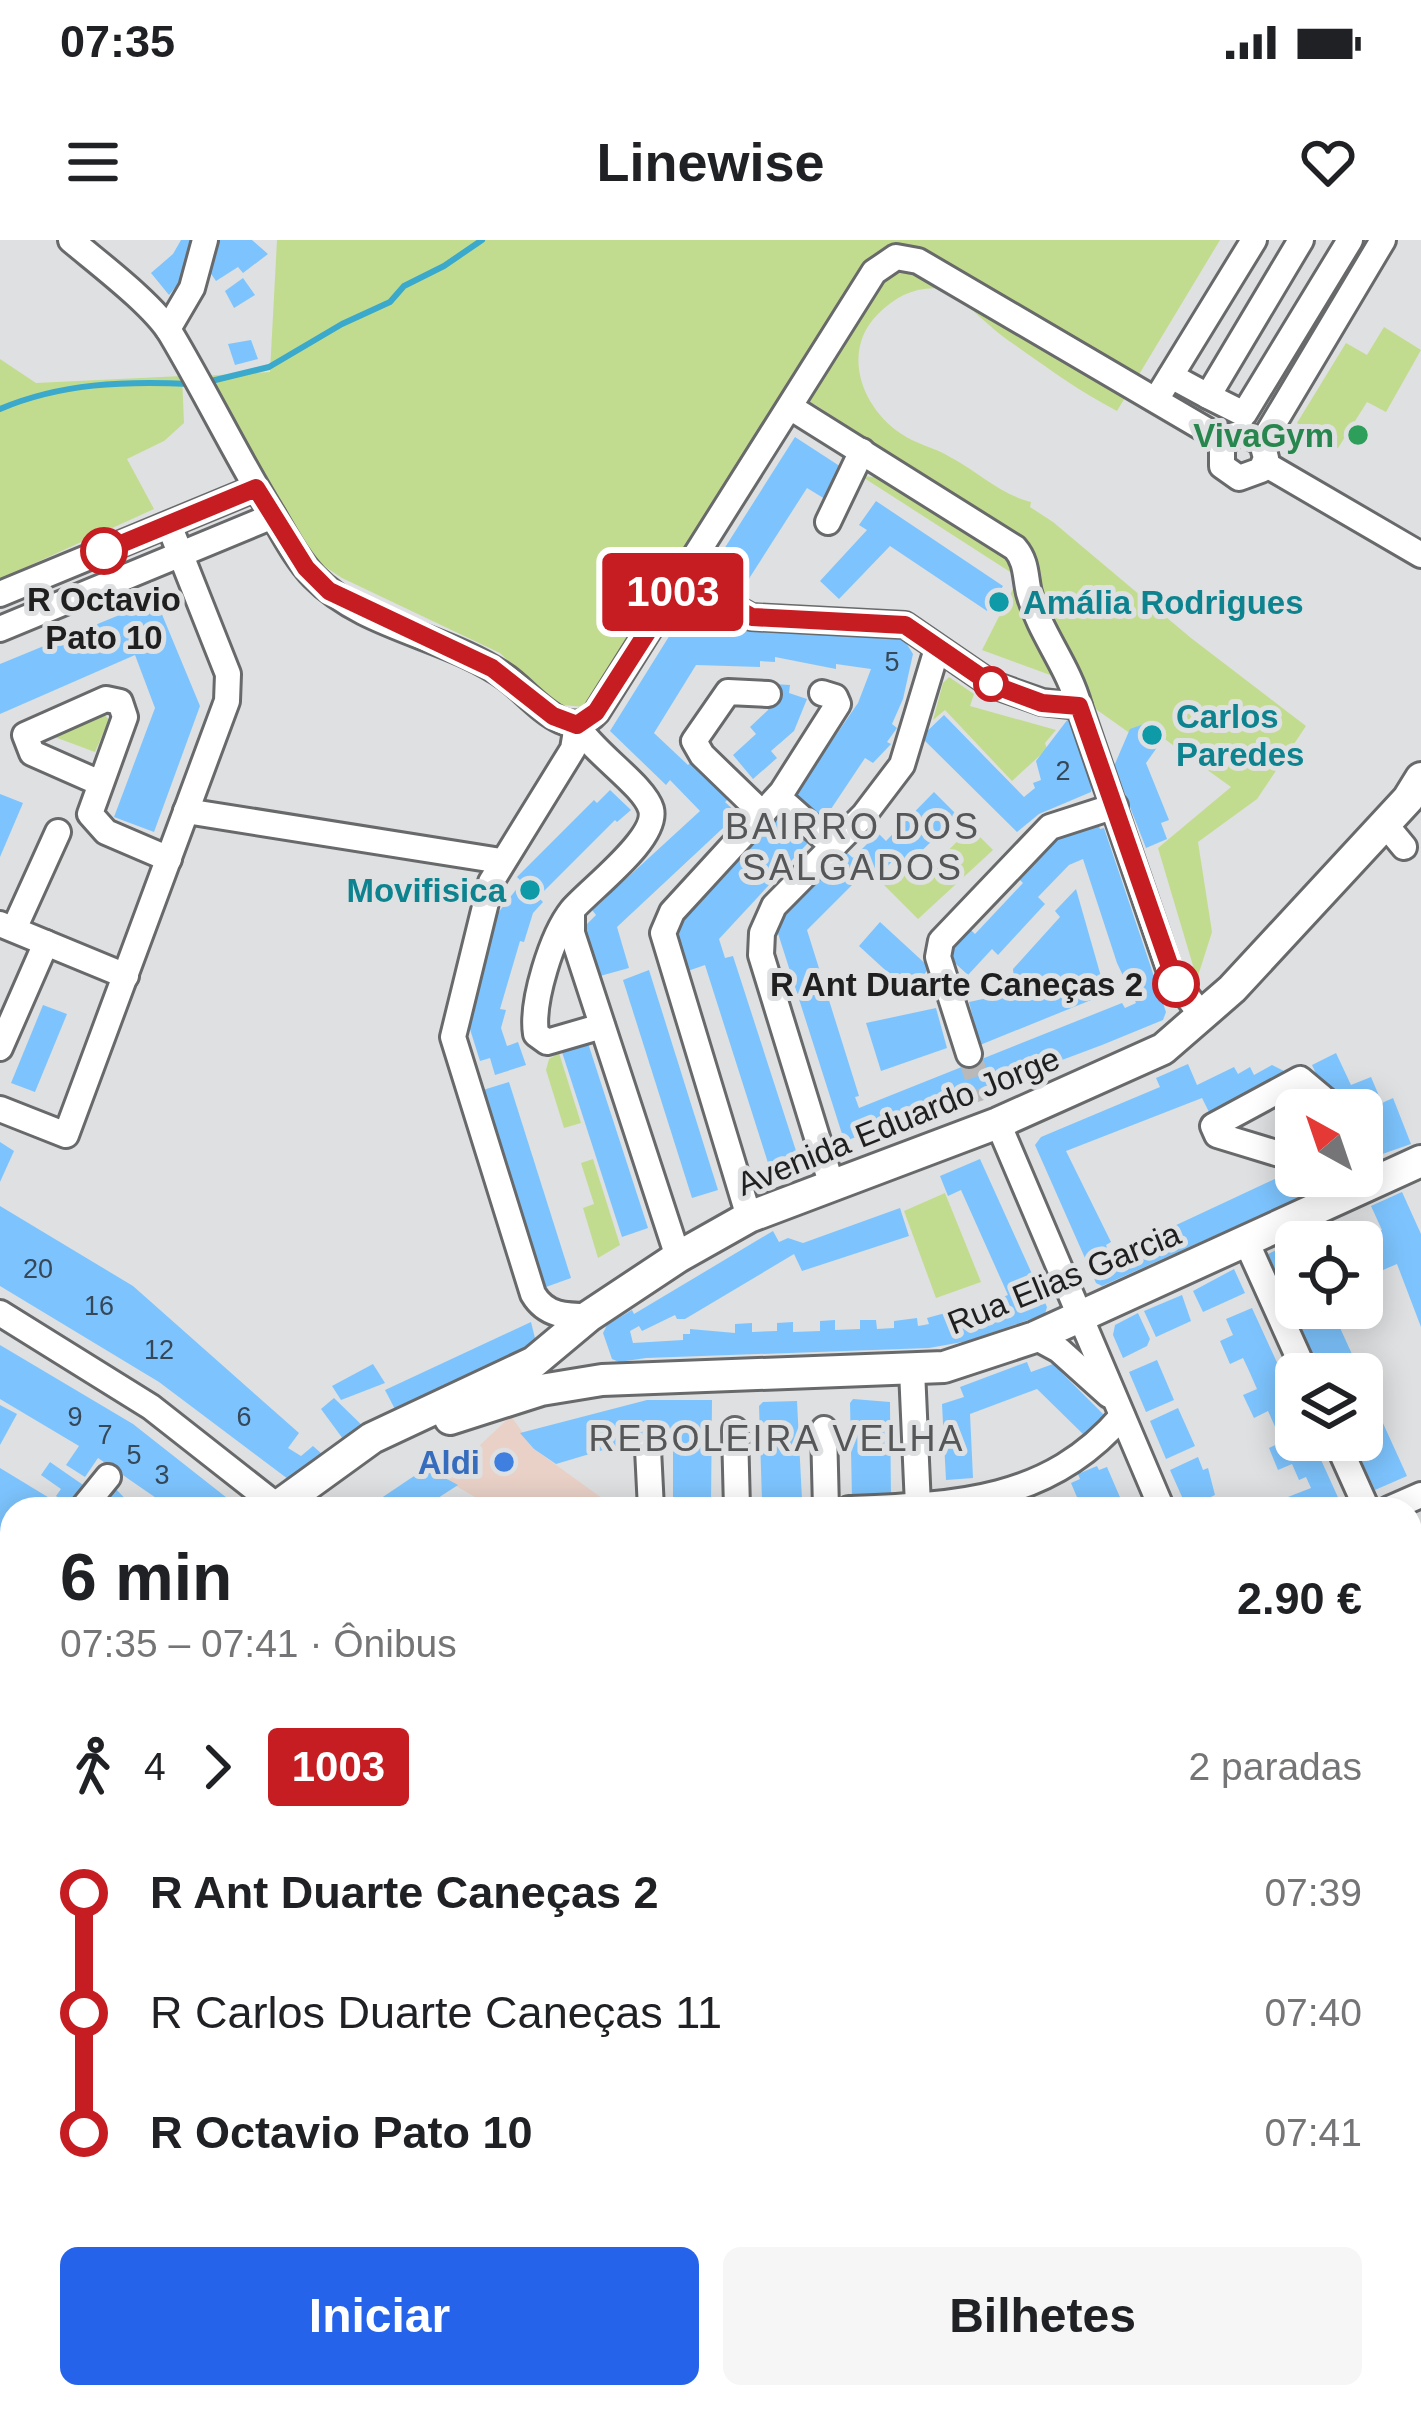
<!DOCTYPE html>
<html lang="pt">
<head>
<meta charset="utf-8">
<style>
  :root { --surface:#fff; --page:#f6f6f6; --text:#202124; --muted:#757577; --accent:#2563eb }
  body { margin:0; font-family:Arial,sans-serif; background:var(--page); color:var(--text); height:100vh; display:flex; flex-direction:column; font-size:45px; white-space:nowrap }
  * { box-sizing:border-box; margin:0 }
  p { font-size:39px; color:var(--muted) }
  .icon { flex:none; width:66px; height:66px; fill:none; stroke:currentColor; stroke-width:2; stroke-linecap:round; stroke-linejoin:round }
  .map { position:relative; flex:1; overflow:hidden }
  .panel { position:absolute; left:0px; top:1257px; width:1422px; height:912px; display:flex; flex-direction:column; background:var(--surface); border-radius:36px 36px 0 0; box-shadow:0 6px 30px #0003 }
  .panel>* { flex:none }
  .badge { padding:0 24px; border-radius:9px; font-size:42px; line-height:78px }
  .needle { width:78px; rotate:320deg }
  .buttons { position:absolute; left:1275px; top:849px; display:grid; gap:24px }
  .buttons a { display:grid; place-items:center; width:108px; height:108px; border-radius:18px; background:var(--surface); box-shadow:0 6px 30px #0003; font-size:60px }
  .map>.badge { position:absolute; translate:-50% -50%; box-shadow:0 0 0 6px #fff }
  .legs { display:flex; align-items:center; gap:18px; height:132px; padding:0 60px; font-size:39px }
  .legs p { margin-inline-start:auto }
  .headline { display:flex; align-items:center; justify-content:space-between; height:204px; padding:0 60px }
  h1 { font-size:66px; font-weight:800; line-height:90px }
  .button { display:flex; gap:24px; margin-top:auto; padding:24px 60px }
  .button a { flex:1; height:138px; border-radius:18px; background:var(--accent); color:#fff; font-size:48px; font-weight:800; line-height:138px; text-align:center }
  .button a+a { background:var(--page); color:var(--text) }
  ul { padding:0 60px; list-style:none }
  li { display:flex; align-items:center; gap:42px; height:120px; font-size:45px }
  li i { display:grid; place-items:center; width:18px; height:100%; margin:0 15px; background:currentColor }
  li i::after { content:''; width:30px; height:30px; margin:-15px; border:9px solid; border-radius:50%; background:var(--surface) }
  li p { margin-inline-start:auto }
  li:first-child i { background:linear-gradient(#0000 50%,currentColor 0) }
  li:last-child i { background:linear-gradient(currentColor 50%,#0000 0) }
  .status { display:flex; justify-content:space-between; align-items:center; height:84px; padding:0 60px; background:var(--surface); direction:ltr }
  .status svg { height:33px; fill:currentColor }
  header { display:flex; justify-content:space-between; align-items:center; height:156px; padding:0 60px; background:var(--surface); font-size:54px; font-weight:800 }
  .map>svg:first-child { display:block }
  .commercial { fill:#e9d1c7 }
  .green { fill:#c2dc8f }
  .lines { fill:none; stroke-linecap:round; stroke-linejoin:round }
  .stream { stroke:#3aa9cb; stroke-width:6 }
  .building { fill:#7dc4fe }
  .minor-tunnel { stroke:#b9b9ba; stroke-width:24; stroke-dasharray:24 12; stroke-linecap:butt }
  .minor-casing { stroke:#68696a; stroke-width:30 }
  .major-casing { stroke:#68696a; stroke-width:36 }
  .minor { stroke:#fff; stroke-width:24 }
  .major { stroke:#fff; stroke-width:30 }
  .line-1-casing { stroke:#fff; stroke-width:27 }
  .line-1 { stroke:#c61d23; stroke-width:18 }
  .leisure-dot { fill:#2e9e5b; stroke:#dfe0e1; stroke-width:4.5 }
  .stop-1-dot { fill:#fff; stroke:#c61d23; stroke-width:6 }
  .culture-dot { fill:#0f9aa8; stroke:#dfe0e1; stroke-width:4.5 }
  .shop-dot { fill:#3f7fe0; stroke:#dfe0e1; stroke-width:4.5 }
  .labels { text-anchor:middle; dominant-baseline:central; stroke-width:10; stroke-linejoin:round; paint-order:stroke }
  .number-label { font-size:27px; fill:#364858 }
  .leisure-label { font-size:33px; font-weight:bold; fill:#27864d; stroke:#dfe0e1; text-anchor:end }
  .stop-label { font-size:33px; font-weight:bold; fill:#1f1f20; stroke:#dfe0e1 }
  .culture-label { font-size:33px; font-weight:bold; fill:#0d838f; stroke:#dfe0e1; text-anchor:start }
  .street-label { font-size:33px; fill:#1f1f20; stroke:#dfe0e1 }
  .shop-label { font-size:33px; font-weight:bold; fill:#366cbe; stroke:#dfe0e1; text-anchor:end }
  .neighbourhood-label { font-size:36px; letter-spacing:3px; fill:#545657; stroke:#dfe0e1 }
</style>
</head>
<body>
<div class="status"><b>07:35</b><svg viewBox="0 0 49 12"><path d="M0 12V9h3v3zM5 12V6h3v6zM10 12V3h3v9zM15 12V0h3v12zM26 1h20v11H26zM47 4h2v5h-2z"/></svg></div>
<header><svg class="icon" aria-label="menu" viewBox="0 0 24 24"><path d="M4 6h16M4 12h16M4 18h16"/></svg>Linewise<svg class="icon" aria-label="heart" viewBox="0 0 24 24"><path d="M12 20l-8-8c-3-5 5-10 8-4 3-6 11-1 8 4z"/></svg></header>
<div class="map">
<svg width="1421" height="2169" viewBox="0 0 1421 2169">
  <rect width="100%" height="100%" fill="#dfe0e1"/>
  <!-- commercial -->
  <polygon class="commercial" points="511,1176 534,1209 617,1269 495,1269 426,1228 464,1220"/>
  <!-- green -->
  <g class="green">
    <path d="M277 0H1220L1117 171C1080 152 1046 127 1012 103 988 87 969 64 945 49 918 45 897 55 878 74 841 111 861 166 900 193 915 204 934 207 950 217 977 231 1001 255 1031 262L1030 267 1053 282 1191 398 1306 486 1257 559 1198 602 1212 692 1197 739 1158 608 1231 547 1148 487 1131 494 1090 465 1082 435 1032 346 861 236 934 242 814 164 774 172 595 468 552 464 500 413 342 338 304 313 202 136 270 132Z"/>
    <polygon points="1384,87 1421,110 1386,172 1367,162 1338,208 1297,183 1346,103 1367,115"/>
    <polygon points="0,119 36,143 182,136 184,183 164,201 127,219 154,269 0,339"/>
    <polygon points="1018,339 1058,431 1053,436 982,410"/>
    <polygon points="949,437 974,454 970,466 1056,490 1045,503 1047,509 1012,541 945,470 933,480 943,443"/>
    <polygon points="103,473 109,480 95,512 52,496"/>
    <polygon points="971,588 993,610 918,679 883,644 905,622 921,637"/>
    <polygon points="559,813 581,883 564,888 546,830 549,819"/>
    <polygon points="593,919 620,1005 598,1018 583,968 594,964 581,923"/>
    <polygon points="945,953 981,1042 936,1058 904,971"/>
  </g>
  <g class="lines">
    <!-- stream -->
    <g class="stream">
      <polyline points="203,143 269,127 342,84 390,62 404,46 444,26 482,0"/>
      <path d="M0 169C61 143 125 141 190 144"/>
    </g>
  </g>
  <!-- building -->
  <g class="building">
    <polygon points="181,0 193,0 195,11 188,17 194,24 169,55 151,33 173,14"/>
    <polygon points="217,0 252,0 268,14 243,33 238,27 216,41 203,22"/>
    <polygon points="243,38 255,55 234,68 225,51"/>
    <polygon points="251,100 258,119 235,125 228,104"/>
    <polygon points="795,197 855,236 843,270 807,248 743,348 712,328"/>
    <polygon points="876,261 1003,346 987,371 890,306 839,359 820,341 867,290 859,285"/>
    <polygon points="156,360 200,466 154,592 114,577 155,468 135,415 0,474 0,424"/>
    <polygon points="688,366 725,388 799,388 842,396 843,389 903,398 913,414 903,459 892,484 897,488 887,502 891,504 873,523 865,518 827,575 831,578 719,699 725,718 733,716 798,917 769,926 705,725 682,733 669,697 784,570 858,463 871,429 836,424 836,429 775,417 775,422 760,421 760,427 696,425 654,493 688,525 693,520 730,557 725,562 738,574 617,687 629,728 600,736 585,686 596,675 592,670 700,571 670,540 666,545 610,491"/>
    <polygon points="773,444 790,445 789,453 807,459 794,491 771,511 777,518 753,539 733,515 756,494 750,487 768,470"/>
    <polygon points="944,475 1024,557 1035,548 1033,543 1041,540 1036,521 1071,475 1092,543 1091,552 1039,574 1017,592 921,497"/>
    <polygon points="1144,484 1158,506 1146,523 1169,580 1161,583 1167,599 1146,608 1114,526 1130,489"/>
    <polygon points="610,550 631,570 617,582 615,580 538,657 543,662 533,673 524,702 520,701 500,769 506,770 501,788 507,806 518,802 526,825 495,835 490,818 480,821 469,786 475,762 472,761 498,673 522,642 517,637 594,560 597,563"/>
    <polygon points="934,552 958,576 909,623 900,614 874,639 866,631 807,690 859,856 855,857 859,868 1122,763 1125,768 1136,763 1117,723 1083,619 1069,625 1038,657 1045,664 998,715 992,709 968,735 945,714 969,688 975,694 1023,643 1015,635 1057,595 1098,583 1100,589 1104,588 1166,772 1163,780 1102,805 848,900 843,897 775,684 797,662 794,659 843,609 853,618 878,593 886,601"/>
    <polygon points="0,554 23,563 0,617"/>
    <polygon points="1076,649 1106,754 980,805 969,762 1015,752 1013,729 1060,677 1055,671"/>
    <polygon points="880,682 930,728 908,751 859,706"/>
    <polygon points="649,730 718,950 692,958 623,740"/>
    <polygon points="43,765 67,774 35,852 11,843"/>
    <polygon points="936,768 947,808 881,831 866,783"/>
    <polygon points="587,800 648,988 622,997 561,809"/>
    <polygon points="1336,813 1351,845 1371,837 1382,863 1393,858 1411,904 1368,919 1362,904 1362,870 1333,870 1312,825"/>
    <polygon points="1188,824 1197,845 1234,827 1238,834 1250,827 1254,835 1272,825 1290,834 1211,876 1202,858 1066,911 1111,1002 1106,1005 1110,1016 1296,929 1296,936 1318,936 1324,947 1102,1046 1096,1043 1035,905 1041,897 1160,847 1156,838"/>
    <polygon points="509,842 571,1038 546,1047 483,850"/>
    <polygon points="0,902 14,911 0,942"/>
    <polygon points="980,919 1047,1067 1045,1074 968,1101 929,1108 646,1118 619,1122 612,1119 603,1093 607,1085 632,1070 634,1074 773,991 779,1002 788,998 803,1003 900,968 909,996 802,1031 794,1014 685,1079 677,1079 675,1075 642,1091 639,1086 630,1091 633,1103 683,1100 683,1094 690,1094 690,1089 735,1093 735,1084 752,1083 752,1092 777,1091 777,1083 793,1082 793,1092 820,1091 820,1081 835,1080 835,1090 860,1089 860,1080 876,1080 877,1089 894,1088 894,1081 917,1078 918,1086 924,1085 929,1084 927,1078 949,1072 951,1076 1008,1055 961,950 948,956 940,936"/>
    <polygon points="1402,952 1421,994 1421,1087 1397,1024 1362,1039 1362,999 1382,990 1371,966"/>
    <polygon points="0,966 133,1046 299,1193 288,1208 301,1216 313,1206 331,1222 299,1241 288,1239 159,1142 0,1046"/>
    <polygon points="1296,1001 1296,1068 1331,1068 1361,1134 1322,1134 1268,1014"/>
    <polygon points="1234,1029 1245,1053 1203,1072 1193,1051"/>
    <polygon points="1182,1055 1191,1081 1156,1097 1144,1071"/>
    <polygon points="1252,1068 1296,1164 1296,1200 1312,1200 1341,1264 1328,1269 1257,1269 1311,1248 1306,1237 1299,1240 1292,1224 1278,1230 1269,1208 1282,1202 1268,1171 1254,1178 1243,1155 1257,1149 1250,1133 1243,1118 1230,1124 1220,1101 1233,1095 1226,1079"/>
    <polygon points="1138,1073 1150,1099 1147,1106 1123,1118 1113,1095 1115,1085"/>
    <polygon points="531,1082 535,1098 530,1108 398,1175 385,1150"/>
    <polygon points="0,1105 133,1184 241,1269 190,1269 186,1265 162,1262 98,1218 85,1237 66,1225 79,1206 0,1159"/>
    <polygon points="1157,1120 1174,1160 1146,1172 1129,1132"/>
    <polygon points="1027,1122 1031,1132 1053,1124 1105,1176 1085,1196 1037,1149 970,1174 973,1238 946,1240 942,1164 964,1157 960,1147"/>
    <polygon points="373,1124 385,1143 341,1160 332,1146"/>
    <polygon points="1362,1137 1407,1236 1375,1250 1352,1200 1362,1200"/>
    <polygon points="334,1158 370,1193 346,1203 321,1169"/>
    <polygon points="853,1159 890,1162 891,1258 852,1259 850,1163"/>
    <polygon points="647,1160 712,1160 711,1264 673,1264 673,1194 650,1196 556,1224 534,1209 520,1193"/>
    <polygon points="797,1161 802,1260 766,1263 762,1262 759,1166 763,1162"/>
    <polygon points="0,1165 17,1174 0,1205"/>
    <polygon points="1178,1168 1195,1206 1166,1219 1150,1181"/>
    <polygon points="1198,1217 1203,1230 1208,1228 1215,1255 1187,1268 1170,1230"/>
    <polygon points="50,1222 86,1247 72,1267 56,1256 61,1249 41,1235"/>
    <polygon points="1097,1226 1099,1230 1107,1227 1125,1269 1082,1269 1071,1243 1080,1239 1078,1234"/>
    <polygon points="0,1228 51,1259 43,1269 12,1269 12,1308 0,1301"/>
    <polygon points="426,1228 458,1245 421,1269 365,1269"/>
    <polygon points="114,1247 135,1269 101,1269 96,1264"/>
    <polygon points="0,1376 12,1382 12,1403 5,1411 0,1409"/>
    <polygon points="12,1432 12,1470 0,1480 0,1442"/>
    <polygon points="12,1579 12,1631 0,1610 0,1590"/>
    <polygon points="1421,1590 1421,1760 1410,1734 1410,1599"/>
    <polygon points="0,1724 12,1745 12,1802 0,1782"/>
    <polygon points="1421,1776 1421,1826 1410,1799 1410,1780"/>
    <polygon points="1421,1898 1421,2020 1410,2024 1410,1903"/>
    <polygon points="12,1915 12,1966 0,1981 0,1923"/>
    <polygon points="12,2056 12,2157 6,2169 0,2169 0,2097 6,2086 0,2077"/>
    <polygon points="105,2157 130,2157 144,2169 77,2169 85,2160 95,2168"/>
    <polygon points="225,2157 271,2157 290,2169 239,2169"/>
    <polygon points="426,2157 492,2157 482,2169 416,2169"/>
    <polygon points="543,2157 638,2157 648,2166 646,2169 533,2169"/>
    <polygon points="941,2157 1398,2157 1403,2169 946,2169"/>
  </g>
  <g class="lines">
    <!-- minor-tunnel -->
    <polyline class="minor-tunnel" points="969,814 984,860"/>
    <defs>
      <g id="minor">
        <path d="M71 0C98 23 154 65 171 94 205 151 234 211 269 269 283 292 295 317 314 337 365 389 449 396 507 438 532 456 567 506 597 472L874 32 896 17 918 21 1225 201"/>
        <polyline points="168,89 192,48 205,0"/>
        <polyline points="1171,136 1208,156 1301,0"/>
        <polyline points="1162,150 1254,0"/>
        <polyline points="1208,156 1244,174 1350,0"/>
        <path d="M790 167 1015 308C1027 322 1025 336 1029 353 1040 394 1068 425 1079 466"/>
        <polyline points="1262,203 1244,193 1231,196 1222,207 1222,226 1239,238 1261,230 1266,218 1262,203 1383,0"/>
        <polyline points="1265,224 1421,315"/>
        <polyline points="828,282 862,211"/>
        <polyline points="682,338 751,377 905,385 991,444 1042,462 1079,466 1171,735 1203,777"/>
        <polyline points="0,354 256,248"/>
        <polyline points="0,389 273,276"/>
        <path d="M577 485 573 509 491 642 453 797 533 1054C546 1076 566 1076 589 1076"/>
        <path d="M577 485C593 513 644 545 651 569 659 598 591 648 572 670 552 695 531 762 536 794L547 802 602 786"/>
        <polyline points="100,543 32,513 25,495 106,459 120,462 125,477 90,574 106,592 169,619"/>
        <polyline points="778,557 833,606"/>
        <polyline points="186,571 501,621"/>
        <polyline points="763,574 702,515 694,501 728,452 768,454"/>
        <polyline points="1385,584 1404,607"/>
        <polyline points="572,671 572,693 678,1017"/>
        <polyline points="0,684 126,736"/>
        <polyline points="14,689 58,592"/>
        <polyline points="0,808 46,703"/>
        <polyline points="969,814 938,717 941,701 1050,587 1115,566"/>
        <polyline points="0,869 66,895 227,461 228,434 169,285"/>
        <polyline points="998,883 1162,1269"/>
        <polyline points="1296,919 1217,895 1213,886 1300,839 1325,860"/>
        <polyline points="832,946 761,715 762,693 774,666 864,575 902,525 937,409"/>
        <polyline points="749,977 663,693 672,672 782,552 838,464 835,457 822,453"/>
        <polyline points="1246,1001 1306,1134"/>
        <polyline points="0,1073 151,1167 277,1266"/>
        <polyline points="1035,1097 1059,1110 1109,1155"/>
        <polyline points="912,1130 918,1266"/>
        <polyline points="824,1189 826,1269"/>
        <polyline points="735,1190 737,1269"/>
        <polyline points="1336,1200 1367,1269"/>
        <polyline points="648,1209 651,1269"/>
        <polyline points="82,1269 108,1237"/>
        <path d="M849 1269C955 1265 1049 1262 1122 1176"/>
        <polyline points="1389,1269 1421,1255"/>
        <polyline points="0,1343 12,1350"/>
        <polyline points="1410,1544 1421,1539"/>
        <polyline points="0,1664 12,1686"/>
        <polyline points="0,1805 12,1819"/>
        <polyline points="0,2014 12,2000"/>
        <polyline points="183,2157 200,2169"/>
        <polyline points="300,2157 318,2169"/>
        <polyline points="758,2157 772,2169"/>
        <polyline points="46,2169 59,2157"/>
        <polyline points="393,2169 403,2157"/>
        <polyline points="507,2169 516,2157"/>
      </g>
      <g id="major">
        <polyline points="450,1179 541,1150 602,1140 944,1127 1035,1097 1421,921"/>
        <polyline points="274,1269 372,1198 534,1122 589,1076 678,1017 749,977 998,883 1163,809 1232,749 1408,559 1421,538"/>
        <polyline points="0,1505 12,1495"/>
        <polyline points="0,1541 12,1532"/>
      </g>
    </defs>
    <!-- minor casing -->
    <use href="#minor" class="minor-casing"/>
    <!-- major casing -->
    <use href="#major" class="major-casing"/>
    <!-- minor -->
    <use href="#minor" class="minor"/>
    <!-- major -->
    <use href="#major" class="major"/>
  </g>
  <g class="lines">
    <defs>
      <polyline id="line-1" points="104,311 256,248 306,328 329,351 492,428 553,476 577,485 596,472 682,338 752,377 905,385 991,444 1042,463 1079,466 1176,744"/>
    </defs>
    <!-- line-1 casing -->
    <use href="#line-1" class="line-1-casing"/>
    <!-- line-1 -->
    <use href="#line-1" class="line-1"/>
  </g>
  <!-- markers -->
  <circle class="leisure-dot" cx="1358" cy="195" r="12"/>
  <g class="stop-1-dot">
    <circle cx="104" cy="311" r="21"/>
    <circle cx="991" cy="444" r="15"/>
    <circle cx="1176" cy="744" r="21"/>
  </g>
  <g class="culture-dot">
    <circle cx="999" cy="362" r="12"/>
    <circle cx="1152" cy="495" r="12"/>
    <circle cx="530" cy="650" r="12"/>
  </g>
  <circle class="shop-dot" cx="504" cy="1222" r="12"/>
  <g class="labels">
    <!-- number labels -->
    <g class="number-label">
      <text x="892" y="422">5</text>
      <text x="1063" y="531">2</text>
      <text x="38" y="1029">20</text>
      <text x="99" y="1066">16</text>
      <text x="159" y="1110">12</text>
      <text x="75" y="1177">9</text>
      <text x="244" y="1177">6</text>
      <text x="105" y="1195">7</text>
      <text x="134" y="1215">5</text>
      <text x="162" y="1235">3</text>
    </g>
    <!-- leisure labels -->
    <g class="leisure-label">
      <text x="1334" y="195">VivaGym</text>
    </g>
    <!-- stop labels -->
    <g class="stop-label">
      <text x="104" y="359">R Octavio<tspan x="104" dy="38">Pato 10</tspan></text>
      <text x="1143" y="744" text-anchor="end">R Ant Duarte Caneças 2</text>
    </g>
    <!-- culture labels -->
    <g class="culture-label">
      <text x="1023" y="362">Amália Rodrigues</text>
      <text x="1176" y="476">Carlos<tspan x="1176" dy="38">Paredes</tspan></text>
      <text x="506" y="650" text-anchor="end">Movifisica</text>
    </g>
    <!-- street labels -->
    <g class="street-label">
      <text transform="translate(898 881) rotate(-22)">Avenida Eduardo Jorge</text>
      <text transform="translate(1064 1038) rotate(-22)">Rua Elias Garcia</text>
    </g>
    <!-- shop labels -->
    <g class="shop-label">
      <text x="480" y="1222">Aldi</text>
    </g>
    <!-- neighbourhood labels -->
    <g class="neighbourhood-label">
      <text x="853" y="586">BAIRRO DOS<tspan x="853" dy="41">SALGADOS</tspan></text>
      <text x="777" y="1198">REBOLEIRA VELHA</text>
    </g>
  </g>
</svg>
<div class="buttons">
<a><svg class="needle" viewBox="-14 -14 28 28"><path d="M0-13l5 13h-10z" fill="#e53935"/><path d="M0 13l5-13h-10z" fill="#757577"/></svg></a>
<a><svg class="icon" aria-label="locate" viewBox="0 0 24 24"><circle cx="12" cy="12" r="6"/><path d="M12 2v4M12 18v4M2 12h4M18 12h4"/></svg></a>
<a><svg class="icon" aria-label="layers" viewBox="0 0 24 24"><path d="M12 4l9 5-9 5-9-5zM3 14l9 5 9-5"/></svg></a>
</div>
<b class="badge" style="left:673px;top:352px;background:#c61d23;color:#fff">1003</b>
<section class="panel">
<div class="headline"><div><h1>6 min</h1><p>07:35 – 07:41 · Ônibus</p></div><b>2.90 €</b></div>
<div class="legs"><svg class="icon" aria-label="walk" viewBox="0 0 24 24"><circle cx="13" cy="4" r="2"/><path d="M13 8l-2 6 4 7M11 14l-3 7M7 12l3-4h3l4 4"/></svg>4<svg class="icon" aria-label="forward" viewBox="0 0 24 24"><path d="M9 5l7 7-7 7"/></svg><b class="badge" style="background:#c61d23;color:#fff">1003</b><p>2 paradas</p></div>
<ul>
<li><i style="color:#c61d23"></i><b>R Ant Duarte Caneças 2</b><p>07:39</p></li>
<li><i style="color:#c61d23"></i><span>R Carlos Duarte Caneças 11</span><p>07:40</p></li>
<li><i style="color:#c61d23"></i><b>R Octavio Pato 10</b><p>07:41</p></li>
</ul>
<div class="button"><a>Iniciar</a><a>Bilhetes</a></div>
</section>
</div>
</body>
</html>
